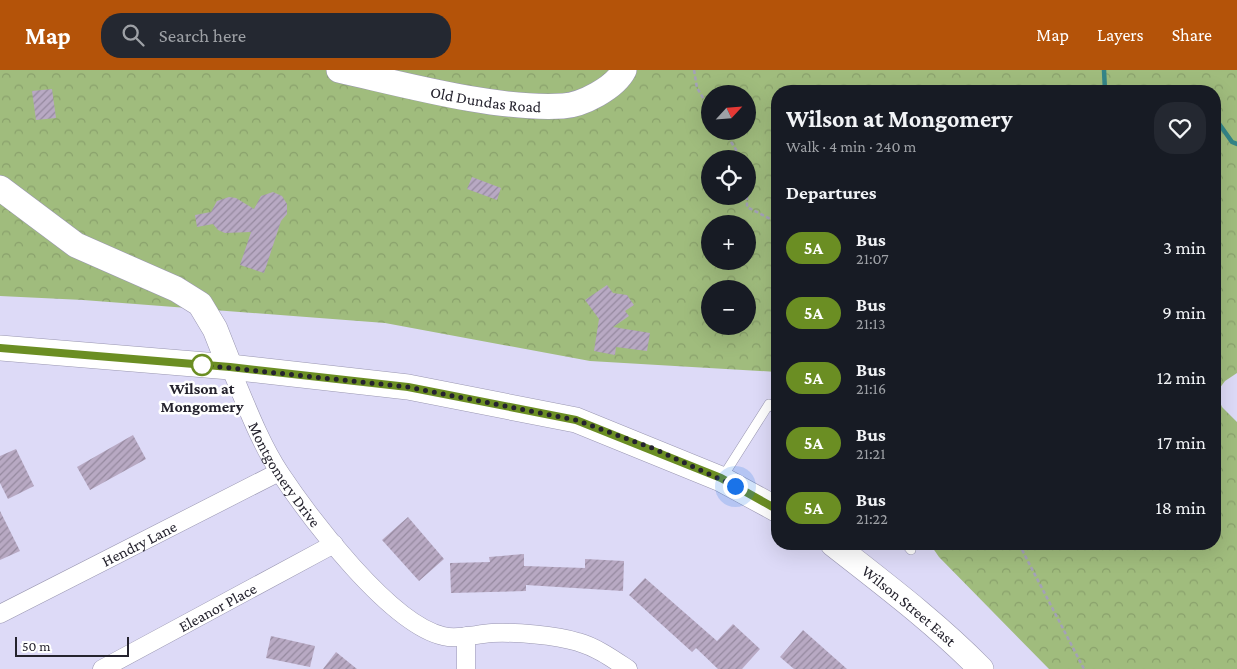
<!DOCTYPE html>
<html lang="en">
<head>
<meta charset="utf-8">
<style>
  :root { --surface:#171b24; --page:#242831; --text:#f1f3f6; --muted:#9ea1a6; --accent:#b45309 }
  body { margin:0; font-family:"Crimson Pro",serif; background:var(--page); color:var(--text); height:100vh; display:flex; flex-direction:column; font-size:19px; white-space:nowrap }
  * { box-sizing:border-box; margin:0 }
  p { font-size:16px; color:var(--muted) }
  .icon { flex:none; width:28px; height:28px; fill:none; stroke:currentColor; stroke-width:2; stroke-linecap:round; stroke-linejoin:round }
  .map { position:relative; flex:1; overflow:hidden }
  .side { position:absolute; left:771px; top:15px; width:450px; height:465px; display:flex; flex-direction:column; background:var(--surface); border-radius:20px; box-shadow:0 5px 20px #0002 }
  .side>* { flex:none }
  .badge { padding:0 10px; border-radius:16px; font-size:18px; line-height:32px }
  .needle { width:32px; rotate:64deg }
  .buttons { position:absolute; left:701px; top:15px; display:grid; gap:10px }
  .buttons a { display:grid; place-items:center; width:55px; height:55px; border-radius:50%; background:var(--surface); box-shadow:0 5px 20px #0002; font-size:25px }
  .scale { position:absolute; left:15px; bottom:12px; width:114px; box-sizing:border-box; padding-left:5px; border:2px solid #25232e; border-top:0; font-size:14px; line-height:18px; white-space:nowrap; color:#25232e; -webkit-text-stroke:4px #fff; paint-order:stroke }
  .you { position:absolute; width:25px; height:25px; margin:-12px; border:4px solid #fff; border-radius:50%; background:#1a73e8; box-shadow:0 0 0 8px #1a73e833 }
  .map>.badge { position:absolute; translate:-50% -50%; box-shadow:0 0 0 2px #fff }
  h2 { padding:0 15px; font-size:19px; line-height:45px }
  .round { display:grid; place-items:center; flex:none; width:52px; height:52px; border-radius:20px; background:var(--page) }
  .overview { display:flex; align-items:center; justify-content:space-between; height:85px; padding:0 15px }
  h1 { font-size:24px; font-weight:700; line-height:38px }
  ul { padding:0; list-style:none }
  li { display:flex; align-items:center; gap:15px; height:65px; padding:0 15px }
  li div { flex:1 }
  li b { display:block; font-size:19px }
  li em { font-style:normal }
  li .badge { min-width:55px; font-weight:700; text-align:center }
  header { display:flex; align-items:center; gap:30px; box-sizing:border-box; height:70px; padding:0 25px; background:var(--accent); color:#fff }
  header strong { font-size:24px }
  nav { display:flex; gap:28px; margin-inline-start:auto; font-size:18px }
  .search { width:350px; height:45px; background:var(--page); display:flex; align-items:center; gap:12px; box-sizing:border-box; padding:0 18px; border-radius:20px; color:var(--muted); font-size:19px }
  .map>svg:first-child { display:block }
  .forest { fill:url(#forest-crowns); fill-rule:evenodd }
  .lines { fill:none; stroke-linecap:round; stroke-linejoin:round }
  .stream { stroke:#348588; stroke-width:4.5 }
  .building { fill:url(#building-hatch) }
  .lane-casing { stroke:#9996b1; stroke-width:10 }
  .street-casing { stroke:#9996b1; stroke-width:19 }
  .secondary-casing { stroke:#9996b1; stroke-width:26 }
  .path { stroke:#a4a1b8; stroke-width:2.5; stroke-dasharray:4 2.5; stroke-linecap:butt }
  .lane { stroke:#fff; stroke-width:9 }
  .street { stroke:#fff; stroke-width:18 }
  .secondary { stroke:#fff; stroke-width:25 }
  .line-casing { stroke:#fff; stroke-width:11 }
  .line { stroke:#6b8e23; stroke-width:8 }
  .walk { stroke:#25232e; stroke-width:5; stroke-dasharray:0 9 }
  .stop-dot { fill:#fff; stroke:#6b8e23; stroke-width:2.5 }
  .labels { text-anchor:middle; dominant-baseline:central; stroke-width:5; stroke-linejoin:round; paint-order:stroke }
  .street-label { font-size:16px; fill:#25232e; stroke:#fff }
  .stop-label { font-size:16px; font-weight:bold; fill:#25232e; stroke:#fff }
</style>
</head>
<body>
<header>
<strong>Map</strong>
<div class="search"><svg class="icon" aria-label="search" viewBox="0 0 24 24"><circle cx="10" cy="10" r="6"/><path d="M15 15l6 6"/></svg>Search here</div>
<nav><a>Map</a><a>Layers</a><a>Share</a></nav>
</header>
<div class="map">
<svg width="1237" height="599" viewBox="0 0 1237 599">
  <defs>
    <pattern id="forest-crowns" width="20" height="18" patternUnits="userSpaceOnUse" patternTransform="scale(1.25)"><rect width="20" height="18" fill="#a0bc7d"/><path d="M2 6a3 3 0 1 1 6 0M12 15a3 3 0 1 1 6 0" fill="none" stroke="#8aa16c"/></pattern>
    <pattern id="building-hatch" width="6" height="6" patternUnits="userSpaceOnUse" patternTransform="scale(1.25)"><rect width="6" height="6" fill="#b8a9c3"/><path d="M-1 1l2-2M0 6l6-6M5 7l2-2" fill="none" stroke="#95899f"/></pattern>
  </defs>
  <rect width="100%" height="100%" fill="#dddaf7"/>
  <!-- forest -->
  <path class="forest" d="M0 0H1237V303L1225 311 1216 323 1222 337 1237 352V599H1049L939 487 930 474H1215V21H778L777 302 590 291 385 253 83 230 0 226ZM710 24H748V61H710ZM710 89H748V126H710ZM710 154H748V191H710ZM710 219H748V256H710Z"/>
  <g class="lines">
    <!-- stream -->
    <g class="stream">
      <polyline points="1104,0 1105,21"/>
      <polyline points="1215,48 1232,72 1237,74"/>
    </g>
  </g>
  <!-- building -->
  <g class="building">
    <polygon points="52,19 56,48 36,50 32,21"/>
    <polygon points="472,107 501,118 497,130 467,119"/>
    <polygon points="273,122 282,126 287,134 287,144 281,151 264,203 240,195 251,162 225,163 218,160 213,154 197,157 195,145 211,142 217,131 229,127 236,128 254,139 261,126"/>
    <polygon points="607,215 613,223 627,225 634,235 625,241 629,246 613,257 650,263 647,281 616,277 615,285 594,281 599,249 585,230"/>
    <polygon points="133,365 146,389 90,420 77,397"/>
    <polygon points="16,379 34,416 8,429 0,413 0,386"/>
    <polygon points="0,441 20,481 0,490"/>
    <polygon points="408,447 444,489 419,511 382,470"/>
    <polygon points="524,484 524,496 585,498 585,489 624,491 623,521 526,515 526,521 451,523 450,493 490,492 489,487"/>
    <polygon points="645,508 717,571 733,554 760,579 742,599 718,599 696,578 692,582 629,525"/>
    <polygon points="803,560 847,599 794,599 780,587"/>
    <polygon points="271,566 315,576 310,597 266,588"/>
    <polygon points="336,582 357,599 323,599"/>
  </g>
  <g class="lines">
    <defs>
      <g id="lane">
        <polyline points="722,408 769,334 778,341"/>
        <polyline points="906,474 911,480"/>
      </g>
      <g id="street">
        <path id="s1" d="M230 297C245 332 259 371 280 403 310 448 390 554 443 566 458 570 476 564 492 563 516 562 555 565 578 572 596 577 613 589 628 599"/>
        <path id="s2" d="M0 544 279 402"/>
        <polyline points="466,566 466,599"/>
        <path id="s3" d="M102 599 334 474"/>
      </g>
      <g id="secondary">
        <path id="s4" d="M339 0C406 15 496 40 563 36 582 35 615 18 624 0"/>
        <polyline points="0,118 76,175 176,219 200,234 215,259 230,297"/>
        <polyline points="0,278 230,297 408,317 576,350 721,409 778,440"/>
        <path id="s5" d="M833 474C884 514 936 553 981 599"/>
      </g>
    </defs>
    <!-- lane casing -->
    <use href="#lane" class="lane-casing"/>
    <!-- street casing -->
    <use href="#street" class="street-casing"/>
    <!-- secondary casing -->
    <use href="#secondary" class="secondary-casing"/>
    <!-- path -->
    <g class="path">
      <polyline points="694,0 697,18 710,39"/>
      <polyline points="724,61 742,89"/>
      <polyline points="747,126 747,137 778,153"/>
      <polyline points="1019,474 1084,599"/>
    </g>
    <!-- lane -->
    <use href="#lane" class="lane"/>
    <!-- street -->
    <use href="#street" class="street"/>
    <!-- secondary -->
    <use href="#secondary" class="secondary"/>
  </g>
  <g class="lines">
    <defs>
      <polyline id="line" points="0,278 230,297 408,317 576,350 721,408 778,440"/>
    </defs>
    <!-- line casing -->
    <use href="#line" class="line-casing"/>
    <!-- line -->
    <use href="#line" class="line"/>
    <!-- walk -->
    <polyline class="walk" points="202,295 408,317 576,350 652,378 735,416"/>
  </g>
  <!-- markers -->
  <circle class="stop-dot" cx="202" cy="295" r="10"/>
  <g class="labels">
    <!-- street labels -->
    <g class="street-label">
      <text stroke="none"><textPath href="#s4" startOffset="150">Old Dundas Road</textPath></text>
      <text stroke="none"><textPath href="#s1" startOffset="121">Montgomery Drive</textPath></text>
      <text stroke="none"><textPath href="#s2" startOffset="156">Hendry Lane</textPath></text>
      <text stroke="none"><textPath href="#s5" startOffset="98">Wilson Street East</textPath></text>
      <text stroke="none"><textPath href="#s3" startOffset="131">Eleanor Place</textPath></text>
    </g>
    <!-- stop labels -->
    <g class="stop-label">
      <text x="202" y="318">Wilson at<tspan x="202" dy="18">Mongomery</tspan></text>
    </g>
  </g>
</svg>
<div class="buttons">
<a><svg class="needle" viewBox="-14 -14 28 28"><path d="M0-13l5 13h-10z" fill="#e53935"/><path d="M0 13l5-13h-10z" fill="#9ea1a6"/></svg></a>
<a><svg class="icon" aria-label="locate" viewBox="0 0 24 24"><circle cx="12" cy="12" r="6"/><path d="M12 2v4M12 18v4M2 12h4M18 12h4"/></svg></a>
<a>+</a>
<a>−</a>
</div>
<div class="scale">50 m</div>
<div class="you" style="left:735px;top:416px"></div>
<section class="side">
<div class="overview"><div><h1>Wilson at Mongomery</h1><p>Walk · 4 min · 240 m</p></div><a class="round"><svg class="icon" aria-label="heart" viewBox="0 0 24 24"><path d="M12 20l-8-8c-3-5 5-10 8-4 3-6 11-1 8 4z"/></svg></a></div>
<h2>Departures</h2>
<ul>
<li><span class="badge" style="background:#6b8e23;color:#fff">5A</span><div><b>Bus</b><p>21:07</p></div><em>3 min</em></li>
<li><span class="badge" style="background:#6b8e23;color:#fff">5A</span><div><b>Bus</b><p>21:13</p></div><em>9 min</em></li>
<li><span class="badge" style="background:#6b8e23;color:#fff">5A</span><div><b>Bus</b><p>21:16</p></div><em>12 min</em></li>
<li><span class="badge" style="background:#6b8e23;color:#fff">5A</span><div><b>Bus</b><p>21:21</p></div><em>17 min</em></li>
<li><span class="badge" style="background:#6b8e23;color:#fff">5A</span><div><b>Bus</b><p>21:22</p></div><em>18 min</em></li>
</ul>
</section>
</div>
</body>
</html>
